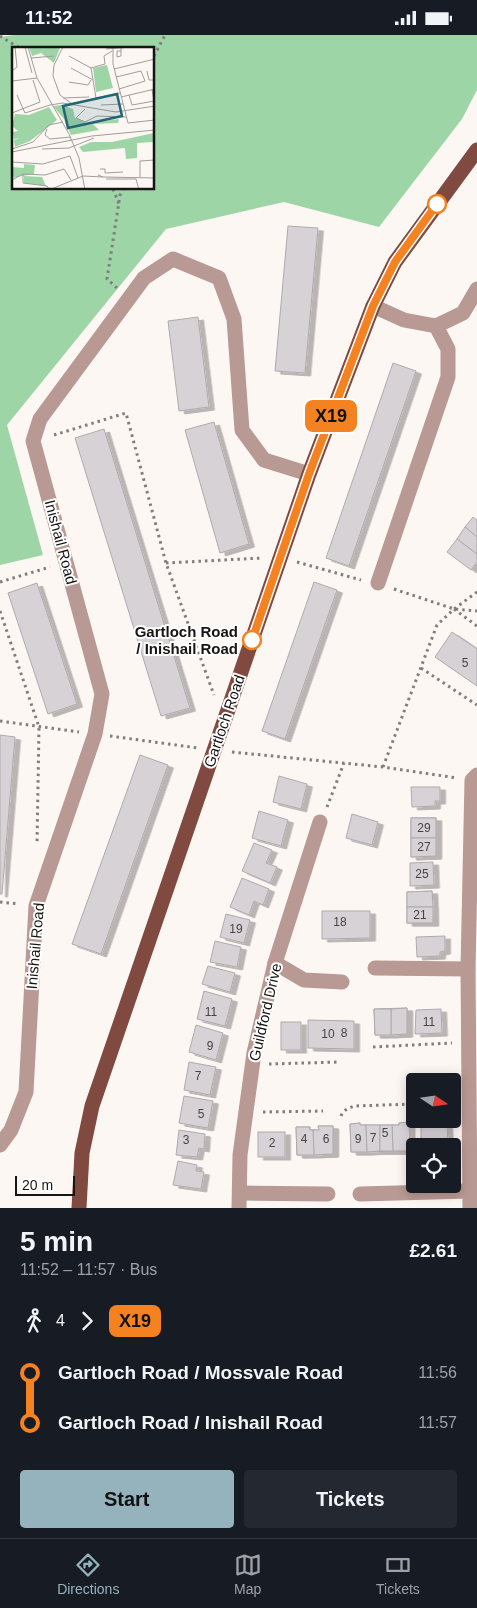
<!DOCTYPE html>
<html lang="en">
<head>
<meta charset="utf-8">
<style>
  :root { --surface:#171b24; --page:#242831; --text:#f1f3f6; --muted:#9ea1a6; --line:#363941; --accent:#94b3bd }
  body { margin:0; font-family:Helvetica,sans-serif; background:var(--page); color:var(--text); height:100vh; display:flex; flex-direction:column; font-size:19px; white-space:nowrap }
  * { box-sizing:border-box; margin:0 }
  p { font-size:16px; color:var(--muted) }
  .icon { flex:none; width:28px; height:28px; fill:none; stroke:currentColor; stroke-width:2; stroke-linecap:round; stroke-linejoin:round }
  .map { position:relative; height:1173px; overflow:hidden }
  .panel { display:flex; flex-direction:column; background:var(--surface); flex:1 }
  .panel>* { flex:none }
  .badge { padding:0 10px; border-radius:8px; font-size:18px; line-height:32px }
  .needle { width:32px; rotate:103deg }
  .buttons { position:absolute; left:406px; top:1038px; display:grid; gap:10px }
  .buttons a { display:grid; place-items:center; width:55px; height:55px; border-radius:5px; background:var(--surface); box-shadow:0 2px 12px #0003; font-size:25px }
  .scale { position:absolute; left:15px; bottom:12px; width:60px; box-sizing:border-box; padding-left:5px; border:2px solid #171514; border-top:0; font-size:14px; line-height:18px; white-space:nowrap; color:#171514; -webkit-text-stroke:4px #fff; paint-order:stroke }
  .map>.badge { position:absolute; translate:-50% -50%; box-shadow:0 0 0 2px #fff }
  .legs { display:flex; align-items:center; gap:8px; height:55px; padding:0 20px; font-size:16px }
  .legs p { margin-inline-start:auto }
  .summary { display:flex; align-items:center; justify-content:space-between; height:85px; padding:0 20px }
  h1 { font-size:28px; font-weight:800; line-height:38px }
  .cta { display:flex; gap:10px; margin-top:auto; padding:10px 20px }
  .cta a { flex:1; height:58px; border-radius:5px; background:var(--accent); color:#111; font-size:20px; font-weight:800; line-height:58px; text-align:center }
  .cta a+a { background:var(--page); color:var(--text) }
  ul { padding:0 20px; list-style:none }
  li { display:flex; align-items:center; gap:18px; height:50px; font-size:19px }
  li i { display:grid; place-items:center; width:8px; height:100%; margin:0 6px; background:currentColor }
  li i::after { content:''; width:12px; height:12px; margin:-6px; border:4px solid; border-radius:50%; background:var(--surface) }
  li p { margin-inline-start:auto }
  li:first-child i { background:linear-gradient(#0000 50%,currentColor 0) }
  li:last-child i { background:linear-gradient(currentColor 50%,#0000 0) }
  .status { display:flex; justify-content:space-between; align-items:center; height:35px; padding:0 25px; background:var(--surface); direction:ltr }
  .status svg { height:14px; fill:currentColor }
  .menu { display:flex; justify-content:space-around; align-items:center; height:70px; border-top:1px solid var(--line); background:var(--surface); font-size:14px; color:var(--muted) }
  .menu a { display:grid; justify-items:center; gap:2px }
  .menu .current { color:var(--accent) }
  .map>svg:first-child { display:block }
  .green { fill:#9ed5a6; fill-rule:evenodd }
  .building { fill:#d7d2d6; stroke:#aeaaad; filter:url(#shadow) }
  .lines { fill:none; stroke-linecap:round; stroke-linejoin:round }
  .path { stroke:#817d7b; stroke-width:3; stroke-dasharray:2.5 4; stroke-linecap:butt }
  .minor { stroke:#b99993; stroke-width:15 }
  .major { stroke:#804a41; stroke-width:15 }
  .line-1-casing { stroke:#fff; stroke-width:11 }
  .line-1 { stroke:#f58220; stroke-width:8 }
  .stop-1-dot { fill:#fff; stroke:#f58220; stroke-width:2.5 }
  .labels { text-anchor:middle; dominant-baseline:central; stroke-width:4; stroke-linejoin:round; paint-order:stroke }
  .number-label { font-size:12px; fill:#474444 }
  .street-label { font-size:15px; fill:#171514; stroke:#fff }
  .stop-label { font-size:15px; font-weight:bold; fill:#171514; stroke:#fff; text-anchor:end }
  .inset-road { fill:none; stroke:#a19d9a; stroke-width:1 }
  .view { fill:#226577; fill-opacity:0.15; stroke:#226577; stroke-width:2.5 }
  .inset-edge { fill:none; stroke:#171514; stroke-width:2.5 }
</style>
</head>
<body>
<div class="status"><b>11:52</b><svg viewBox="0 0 49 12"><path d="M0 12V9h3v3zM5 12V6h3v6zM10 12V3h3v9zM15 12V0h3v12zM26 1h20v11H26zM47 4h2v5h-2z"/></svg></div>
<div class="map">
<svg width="477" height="1173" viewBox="0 0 477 1173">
  <defs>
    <filter id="shadow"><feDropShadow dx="5.5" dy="3" stdDeviation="0" flood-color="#0004"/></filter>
  </defs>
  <rect width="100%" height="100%" fill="#fdf7f4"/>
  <!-- green -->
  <path class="green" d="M14 0H477V55L462 84 379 192 284 167 166 194 7 390 43 520 0 530V2ZM14 14H154V154H14Z"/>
  <!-- building -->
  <g class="building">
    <polygon points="288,191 318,193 305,338 275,336"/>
    <polygon points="198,282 209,372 179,376 168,286"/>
    <polygon points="393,328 416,336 349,531 326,523"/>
    <polygon points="214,387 249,509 220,518 185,395"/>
    <polygon points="104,394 190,673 161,681 75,403"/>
    <polygon points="473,482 477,485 477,502 465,492"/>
    <polygon points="465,492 477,502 477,519 457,504"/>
    <polygon points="457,504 477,519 477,527 471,535 447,517"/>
    <polygon points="314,547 337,555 285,704 262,696"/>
    <polygon points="37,548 77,669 48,679 8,558"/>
    <polygon points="452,597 477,614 477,651 435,622"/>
    <polygon points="0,700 15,702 2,859 0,859"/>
    <polygon points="140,720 168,730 101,919 72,909"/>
    <polygon points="279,741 307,749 301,774 273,767"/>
    <polygon points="411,752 440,752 440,766 435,766 435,771 412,772"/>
    <polygon points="259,776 288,785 281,811 252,803"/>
    <polygon points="352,779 378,787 372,810 346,803"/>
    <polygon points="411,783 436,783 436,821 411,822"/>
    <rect x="411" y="783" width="25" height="20"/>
    <polygon points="411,803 436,803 436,821 411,822"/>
    <polygon points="254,808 272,815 266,828 277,832 270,848 242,836"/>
    <polygon points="433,827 434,850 410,851 410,828"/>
    <polygon points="242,843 269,854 263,870 254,866 249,880 230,872"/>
    <polygon points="432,856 433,888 407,888 407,857"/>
    <polygon points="432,856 433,872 407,872 407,857"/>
    <rect x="407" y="872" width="26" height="16"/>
    <polygon points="322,876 370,876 370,903 322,904"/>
    <polygon points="226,879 250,885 244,908 220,902"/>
    <polygon points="445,901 445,916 440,917 440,921 417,922 416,902"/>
    <polygon points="215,906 241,912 237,932 210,927"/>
    <polygon points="208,931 235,938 230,957 202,949"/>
    <polygon points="204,956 232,964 225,991 197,984"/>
    <polygon points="407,973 407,999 375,1000 374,974"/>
    <polygon points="407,973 407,999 391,1000 391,974"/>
    <polygon points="374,974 391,974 391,1000 375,1000"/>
    <polygon points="441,974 442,998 415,999 416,975"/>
    <polygon points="308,985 354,986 354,1014 308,1013"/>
    <rect x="281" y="987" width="20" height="28"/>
    <polygon points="196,990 223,998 216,1025 189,1017"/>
    <polygon points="189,1027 216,1032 210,1060 184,1055"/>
    <polygon points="184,1061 213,1066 208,1093 179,1088"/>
    <polygon points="409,1087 410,1116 351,1117 350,1089 360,1088 360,1090 399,1090 399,1088"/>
    <polygon points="409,1087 410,1116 393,1116 392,1090 399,1090 399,1088"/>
    <polygon points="360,1088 360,1090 366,1090 367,1117 351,1117 350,1089"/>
    <polygon points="421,1088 447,1088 448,1111 421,1111"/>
    <polygon points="366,1090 380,1090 380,1116 367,1117"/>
    <polygon points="380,1090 392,1090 393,1116 380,1116"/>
    <polygon points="318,1091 333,1091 333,1119 297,1120 296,1092 310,1092 310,1095 319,1095"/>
    <polygon points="318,1091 333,1091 333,1119 314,1120 313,1095 319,1095"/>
    <polygon points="296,1092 310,1092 310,1095 313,1095 314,1120 297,1120"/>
    <polygon points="179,1095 205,1099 204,1114 199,1113 197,1122 176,1120"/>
    <rect x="258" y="1097" width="27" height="25"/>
    <polygon points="178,1126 197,1130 196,1136 204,1137 201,1154 173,1150"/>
  </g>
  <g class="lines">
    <!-- path -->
    <g class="path">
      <polyline points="0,1 21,14"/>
      <polyline points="154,21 165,0"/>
      <polyline points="113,154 119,169"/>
      <polyline points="117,253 107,244 121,154"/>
      <polyline points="54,400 126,378 166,528 214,660"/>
      <polyline points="297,527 361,545"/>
      <polyline points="166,528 262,523"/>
      <polyline points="0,547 50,532"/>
      <polyline points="394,554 454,574 477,576"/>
      <polyline points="454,574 477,591"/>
      <polyline points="0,576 39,692 37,809"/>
      <polyline points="421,633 477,670"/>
      <polyline points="0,686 79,697"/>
      <polyline points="110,701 198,713"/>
      <polyline points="232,717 383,732 457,743"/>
      <polyline points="383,732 437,590 454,574 477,557"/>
      <polyline points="327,772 344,728"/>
      <polyline points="0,867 19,869"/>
      <polyline points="373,1012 452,1008"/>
      <polyline points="269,1029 339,1027"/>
      <polyline points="263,1077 323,1076"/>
      <path d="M341 1081C343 1075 349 1073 354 1071L415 1069"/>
    </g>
    <!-- minor -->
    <g class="minor">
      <polyline points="373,271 404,285 436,291 463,278 477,254"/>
      <polyline points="378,548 448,342 448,314 436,291"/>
      <polyline points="275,928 304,945 342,947"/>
      <polyline points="375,933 468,934"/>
      <polyline points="0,1110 11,1095 26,1057 36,871 95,699 102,659 33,406 40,384 144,243 173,224 219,243 234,284 242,395 264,425 309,439"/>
      <polyline points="240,1158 328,1159"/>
      <polyline points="360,1159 470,1156"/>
      <polyline points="239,1173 240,1120 254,1018 275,928 320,787"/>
      <polyline points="470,1173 468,934 472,745 477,740"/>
    </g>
    <!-- major -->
    <polyline class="major" points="79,1173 82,1118 92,1071 309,439 373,271 395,227 477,115"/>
  </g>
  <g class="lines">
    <defs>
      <polyline id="line-1" points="252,605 309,439 373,271 395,227 437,169"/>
    </defs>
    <!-- line-1 casing -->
    <use href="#line-1" class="line-1-casing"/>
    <!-- line-1 -->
    <use href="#line-1" class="line-1"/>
  </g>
  <!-- markers -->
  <g class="stop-1-dot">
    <circle cx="437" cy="169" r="9"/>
    <circle cx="252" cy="605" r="9"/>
  </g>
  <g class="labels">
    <!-- number labels -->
    <g class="number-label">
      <text x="465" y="628">5</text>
      <text x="424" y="793">29</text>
      <text x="424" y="812">27</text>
      <text x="422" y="839">25</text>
      <text x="420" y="880">21</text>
      <text x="340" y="887">18</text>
      <text x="236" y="894">19</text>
      <text x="211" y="977">11</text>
      <text x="429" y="987">11</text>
      <text x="344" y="998">8</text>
      <text x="328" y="999">10</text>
      <text x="210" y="1011">9</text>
      <text x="198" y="1041">7</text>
      <text x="201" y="1079">5</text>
      <text x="385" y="1098">5</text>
      <text x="373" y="1103">7</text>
      <text x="304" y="1104">4</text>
      <text x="326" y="1104">6</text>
      <text x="358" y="1104">9</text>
      <text x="186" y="1105">3</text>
      <text x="272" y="1108">2</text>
    </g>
    <!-- street labels -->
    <g class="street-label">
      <text transform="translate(61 507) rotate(75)">Inishail Road</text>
      <text transform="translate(224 686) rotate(-71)">Gartloch Road</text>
      <text transform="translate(35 911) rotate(-85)">Inishail Road</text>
      <text transform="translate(265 977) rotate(-77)">Guildford Drive</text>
    </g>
    <!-- stop labels -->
    <g class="stop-label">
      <text x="238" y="596">Gartloch Road<tspan x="238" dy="17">/ Inishail Road</tspan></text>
    </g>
  </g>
  <!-- overview -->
  <g transform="translate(12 12)">
    <rect width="142" height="142" fill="#fdf7f4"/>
    <path d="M17 0H47L48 1 42 16 29 6 20 9ZM95 18 101 41 84 45 81 21ZM50 58 61 62 63 71 74 76 107 72 106 76 81 77 87 83 59 88 52 72 41 59ZM37 60 45 73 18 94 3 100 2 93 7 91 2 92 1 85 6 84 0 79 3 67 17 68ZM142 86V95L125 96V111L114 112 113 101 71 105 67 100 79 95H100ZM12 117 23 118 22 127 0 131V120L12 121ZM12 129 30 130 34 139 12 136Z" fill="#9ed5a6"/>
    <path class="inset-road" d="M13 0 20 26M16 0 25 31M51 0 42 18 41 29 48 48 59 56M101 1V17L116 76 143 73M94 2 119 0M109 4H105V10L109 9V0M57 9 79 21 84 51 108 46M19 11 42 9M59 21 81 33M79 21 93 17 92 9 100 4M102 22 143 12M0 24 5 20 3 0M135 24 137 33H143M104 30 129 24 133 34 107 42M25 31 57 87 67 111 73 143M0 34 25 31M57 35 76 38 79 33M5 48 13 66 38 58M117 48 120 58 142 54 140 42M109 50 143 42M51 51 77 50M38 58 51 56 104 65 143 59M89 58 111 57M73 62 64 71 73 75 85 69 114 70M0 66 28 55 21 33M35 82 33 88 38 92 59 90M0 102 21 95 37 78 51 75M30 102 57 101 82 91M0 105 80 89 143 83M0 115 31 117 58 109 66 131M88 122H93V126L111 125M11 127V136L35 139 37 142M91 130 143 131M128 130V114L143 113M94 132H124L127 143M0 133 11 127 33 128 52 122 59 133M37 143 71 129 91 130 86 128M109 143 127 142"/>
    <path class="view" d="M105 47 110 69 56 81 51 59Z"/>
    <rect width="142" height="142" class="inset-edge"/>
  </g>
</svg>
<div class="buttons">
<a><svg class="needle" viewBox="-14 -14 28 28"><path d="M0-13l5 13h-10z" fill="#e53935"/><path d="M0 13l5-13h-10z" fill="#9ea1a6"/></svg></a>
<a><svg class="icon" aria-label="locate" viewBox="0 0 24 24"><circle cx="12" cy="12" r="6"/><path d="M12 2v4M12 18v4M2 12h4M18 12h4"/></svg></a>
</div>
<div class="scale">20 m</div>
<b class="badge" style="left:331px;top:381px;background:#f58220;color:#111">X19</b>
</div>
<section class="panel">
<div class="summary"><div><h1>5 min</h1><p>11:52 – 11:57 · Bus</p></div><b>£2.61</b></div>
<div class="legs"><svg class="icon" aria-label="walk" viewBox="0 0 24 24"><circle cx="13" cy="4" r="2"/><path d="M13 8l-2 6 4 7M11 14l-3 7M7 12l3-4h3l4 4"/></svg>4<svg class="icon" aria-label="forward" viewBox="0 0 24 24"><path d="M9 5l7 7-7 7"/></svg><b class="badge" style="background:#f58220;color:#111">X19</b></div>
<ul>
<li><i style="color:#f58220"></i><b>Gartloch Road / Mossvale Road</b><p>11:56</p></li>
<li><i style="color:#f58220"></i><b>Gartloch Road / Inishail Road</b><p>11:57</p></li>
</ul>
<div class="cta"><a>Start</a><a>Tickets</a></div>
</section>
<nav class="menu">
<a class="current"><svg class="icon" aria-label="directions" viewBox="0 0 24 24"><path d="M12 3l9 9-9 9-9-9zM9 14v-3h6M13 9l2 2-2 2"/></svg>Directions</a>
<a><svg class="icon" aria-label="map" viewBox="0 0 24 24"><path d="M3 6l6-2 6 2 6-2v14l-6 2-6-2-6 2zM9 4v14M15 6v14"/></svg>Map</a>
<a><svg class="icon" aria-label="tickets" viewBox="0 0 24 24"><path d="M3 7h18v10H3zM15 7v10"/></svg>Tickets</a>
</nav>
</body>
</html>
